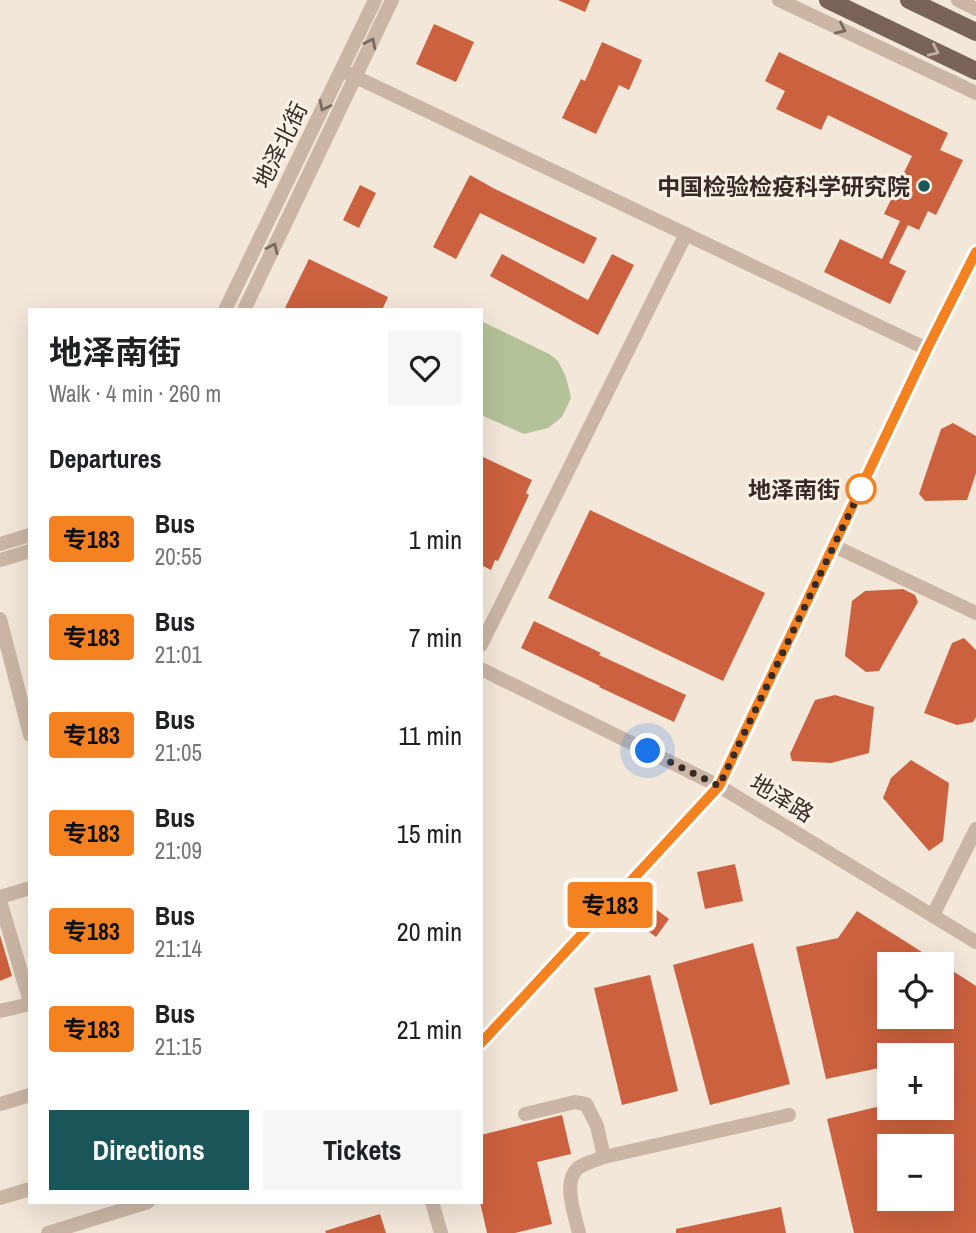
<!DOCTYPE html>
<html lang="en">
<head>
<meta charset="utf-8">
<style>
  :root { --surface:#fff; --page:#f6f6f6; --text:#202124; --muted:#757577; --accent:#1a5559 }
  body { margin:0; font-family:"Archivo Narrow","Noto Sans SC",sans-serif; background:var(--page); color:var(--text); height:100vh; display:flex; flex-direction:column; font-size:26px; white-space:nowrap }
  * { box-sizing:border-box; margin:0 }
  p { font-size:23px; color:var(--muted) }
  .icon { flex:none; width:38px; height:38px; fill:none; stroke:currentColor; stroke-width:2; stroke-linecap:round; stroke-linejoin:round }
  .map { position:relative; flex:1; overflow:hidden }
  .side { position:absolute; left:28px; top:308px; width:455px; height:896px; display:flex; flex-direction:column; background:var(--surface); border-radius:0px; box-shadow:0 7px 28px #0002 }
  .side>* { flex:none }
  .badge { padding:0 14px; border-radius:5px; font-size:24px; line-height:46px }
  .fabs { position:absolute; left:877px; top:952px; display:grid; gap:14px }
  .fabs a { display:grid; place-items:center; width:77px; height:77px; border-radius:0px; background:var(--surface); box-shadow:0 7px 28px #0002; font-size:35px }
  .you { position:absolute; width:35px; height:35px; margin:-18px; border:5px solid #fff; border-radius:50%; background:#1a73e8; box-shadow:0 0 0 10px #1a73e833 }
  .map>.badge { position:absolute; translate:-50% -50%; box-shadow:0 0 0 4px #fff }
  h2 { padding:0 21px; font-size:26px; line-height:63px }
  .round { display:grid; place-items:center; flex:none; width:74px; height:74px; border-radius:0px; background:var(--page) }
  .headline { display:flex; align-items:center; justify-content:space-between; height:119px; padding:0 21px }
  h1 { font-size:33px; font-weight:700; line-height:52px }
  .cta { display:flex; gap:14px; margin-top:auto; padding:14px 21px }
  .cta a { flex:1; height:80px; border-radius:0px; background:var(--accent); color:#fff; font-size:28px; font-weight:700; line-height:80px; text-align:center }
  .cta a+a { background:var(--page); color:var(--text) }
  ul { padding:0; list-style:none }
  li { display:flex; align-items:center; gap:21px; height:98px; padding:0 21px }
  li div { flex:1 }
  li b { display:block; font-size:26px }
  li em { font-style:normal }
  li .badge { min-width:77px; font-weight:700; text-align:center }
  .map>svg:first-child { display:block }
  .green { fill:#b4c299 }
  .building { fill:#cb613e; fill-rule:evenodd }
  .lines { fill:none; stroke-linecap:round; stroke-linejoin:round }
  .minor { stroke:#cbb6a5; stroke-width:14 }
  .major { stroke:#796257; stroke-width:18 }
  .oneway { stroke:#796a5f }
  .oneway2 { stroke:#c0b1a6 }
  .line-casing { stroke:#fff; stroke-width:16 }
  .line { stroke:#f58220; stroke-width:10 }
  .walk { stroke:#362b26; stroke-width:7; stroke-dasharray:0 12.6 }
  .poi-dot { fill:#1a5559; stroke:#faf1e6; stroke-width:2.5 }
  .stop-dot { fill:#fff; stroke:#f58220; stroke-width:3.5 }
  .labels { text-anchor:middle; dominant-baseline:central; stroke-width:6; stroke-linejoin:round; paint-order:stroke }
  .street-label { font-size:23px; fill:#362b26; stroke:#faf1e6 }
  .poi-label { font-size:23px; font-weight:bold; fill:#362b26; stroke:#faf1e6; text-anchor:end }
  .stop-label { font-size:23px; font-weight:bold; fill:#362b26; stroke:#faf1e6; text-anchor:end }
</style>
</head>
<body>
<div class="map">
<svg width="976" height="1233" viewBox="0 0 976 1233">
  <rect width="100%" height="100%" fill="#f2e7d9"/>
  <!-- green -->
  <polygon class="green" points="481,321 549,354 558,361 566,377 571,398 562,417 548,428 524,434 481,415"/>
  <!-- building -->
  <g class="building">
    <polygon points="558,0 590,0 585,12"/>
    <polygon points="434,24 474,42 456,82 416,64"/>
    <polygon points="602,42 642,60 629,90 619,85 596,134 562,118 581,79 585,81"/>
    <polygon points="779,52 948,133 940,150 963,160 936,215 928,211 919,230 908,225 889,263 906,271 890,304 824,272 840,239 882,259 900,221 884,214 912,156 828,115 821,130 776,109 785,91 765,81"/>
    <polygon points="470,175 493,188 597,238 584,264 480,213 456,259 433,247"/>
    <polygon points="360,185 376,193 359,228 343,220"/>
    <polygon points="502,254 588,300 612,254 634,265 598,335 490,276"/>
    <polygon points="309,259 388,297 382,310 284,310"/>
    <polygon points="953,423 976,436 976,473 967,500 925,501 919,494 941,429"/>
    <polygon points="481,456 532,480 526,493 529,495 498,561 495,560 491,570 481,565"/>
    <polygon points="590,510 765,593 723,681 548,598"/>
    <polygon points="903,589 915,595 918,602 879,671 866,672 845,656 852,601 865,591"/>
    <polygon points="534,621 601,653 599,655 686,695 674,722 599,687 600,686 521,648"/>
    <polygon points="964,638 976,650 976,717 973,722 957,725 924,713 952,643"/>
    <polygon points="835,695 874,707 869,753 831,763 792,761 790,754 815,700"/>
    <polygon points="911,760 949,783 943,841 929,851 883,798 891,778"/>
    <polygon points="735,864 743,901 705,909 697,872"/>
    <polygon points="650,905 669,919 656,937 637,923"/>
    <path d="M857 911 941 964H889V1017H942V964L976 986V1233H854L827 1119 889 1104V1108H942V1055H889V1066L826 1079 796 947 838 938ZM889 1146H942V1199H889Z"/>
    <polygon points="0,935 12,976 0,981"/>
    <polygon points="753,943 790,1084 710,1105 673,965"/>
    <polygon points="650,975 678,1091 622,1105 594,988"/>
    <polygon points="562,1115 571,1154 537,1162 552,1224 515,1233 487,1233 480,1202 481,1202 481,1135"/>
    <polygon points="781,1207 786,1233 676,1233 676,1229"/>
    <polygon points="380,1214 386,1233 326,1233 325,1231"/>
  </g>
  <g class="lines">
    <!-- minor -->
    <g class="minor">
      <polyline points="779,0 976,93"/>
      <polyline points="958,0 976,9"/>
      <polyline points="341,70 927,349"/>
      <polyline points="225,310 375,0"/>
      <polyline points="244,310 392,0"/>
      <polyline points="0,544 30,535"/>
      <polyline points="834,546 976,613"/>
      <polyline points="0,560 30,551"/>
      <polyline points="0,619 30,735"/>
      <polyline points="481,645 686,234"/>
      <polyline points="481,669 719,786 976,942"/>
      <polyline points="0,897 30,888"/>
      <polyline points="0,901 30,1002"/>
      <polyline points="933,915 976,829"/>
      <polyline points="0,1011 30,1004"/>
      <polyline points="481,1043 719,786 927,349 976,252"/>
      <polyline points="0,1104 30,1095"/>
      <polyline points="525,1114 575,1102 586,1104 597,1126 604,1157"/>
      <polyline points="0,1198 30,1189"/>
      <polyline points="432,1202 441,1233"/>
      <polyline points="48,1233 148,1202"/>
      <path d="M579 1233C575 1215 562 1182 578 1168 584 1163 596 1160 604 1157L789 1115"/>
    </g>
    <!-- major -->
    <g class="major">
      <polyline points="828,0 976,71"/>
      <polyline points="909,0 976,32"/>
    </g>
  </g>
  <!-- one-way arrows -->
  <defs><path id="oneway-chevron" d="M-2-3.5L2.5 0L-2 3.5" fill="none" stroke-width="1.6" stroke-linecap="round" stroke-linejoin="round" transform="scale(1.75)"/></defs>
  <g class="oneway">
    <use href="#oneway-chevron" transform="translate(841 29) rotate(25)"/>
    <use href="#oneway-chevron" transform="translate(371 43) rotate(-64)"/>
    <use href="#oneway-chevron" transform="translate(324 106) rotate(116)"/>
    <use href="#oneway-chevron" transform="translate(273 248) rotate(-65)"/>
  </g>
  <use class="oneway2" href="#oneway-chevron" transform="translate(934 51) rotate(25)"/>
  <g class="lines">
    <defs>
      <polyline id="line" points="481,1043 719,786 927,349 976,252"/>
    </defs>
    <!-- line casing -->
    <use href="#line" class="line-casing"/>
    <!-- line -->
    <use href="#line" class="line"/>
    <!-- walk -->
    <polyline class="walk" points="648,751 719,786 861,489"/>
  </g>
  <!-- markers -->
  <circle class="poi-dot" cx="924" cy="186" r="7"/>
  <circle class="stop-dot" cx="861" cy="489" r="14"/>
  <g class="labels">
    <!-- street labels -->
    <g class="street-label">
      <text transform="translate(280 145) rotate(-64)">地泽北街</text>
      <text transform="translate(782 798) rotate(31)">地泽路</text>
    </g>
    <!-- poi labels -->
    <g class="poi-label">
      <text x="910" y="186">中国检验检疫科学研究院</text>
    </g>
    <!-- stop labels -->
    <g class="stop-label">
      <text x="840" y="489">地泽南街</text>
    </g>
  </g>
</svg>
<div class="fabs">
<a><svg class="icon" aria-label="locate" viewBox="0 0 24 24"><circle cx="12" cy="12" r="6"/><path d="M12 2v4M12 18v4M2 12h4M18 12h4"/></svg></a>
<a>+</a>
<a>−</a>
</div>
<div class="you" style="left:648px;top:751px"></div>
<b class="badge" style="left:610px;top:905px;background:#f58220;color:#111">专183</b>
<section class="side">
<div class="headline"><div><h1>地泽南街</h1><p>Walk · 4 min · 260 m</p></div><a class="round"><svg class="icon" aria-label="heart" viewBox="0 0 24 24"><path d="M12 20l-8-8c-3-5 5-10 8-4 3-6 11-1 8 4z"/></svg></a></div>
<h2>Departures</h2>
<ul>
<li><span class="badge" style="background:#f58220;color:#111">专183</span><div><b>Bus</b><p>20:55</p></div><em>1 min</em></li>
<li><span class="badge" style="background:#f58220;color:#111">专183</span><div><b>Bus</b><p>21:01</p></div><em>7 min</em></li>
<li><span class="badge" style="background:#f58220;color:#111">专183</span><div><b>Bus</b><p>21:05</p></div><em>11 min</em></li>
<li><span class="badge" style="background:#f58220;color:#111">专183</span><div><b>Bus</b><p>21:09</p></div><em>15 min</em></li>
<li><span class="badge" style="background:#f58220;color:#111">专183</span><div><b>Bus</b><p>21:14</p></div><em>20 min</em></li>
<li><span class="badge" style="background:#f58220;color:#111">专183</span><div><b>Bus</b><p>21:15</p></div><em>21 min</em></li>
</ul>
<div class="cta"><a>Directions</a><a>Tickets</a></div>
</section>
</div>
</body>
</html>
